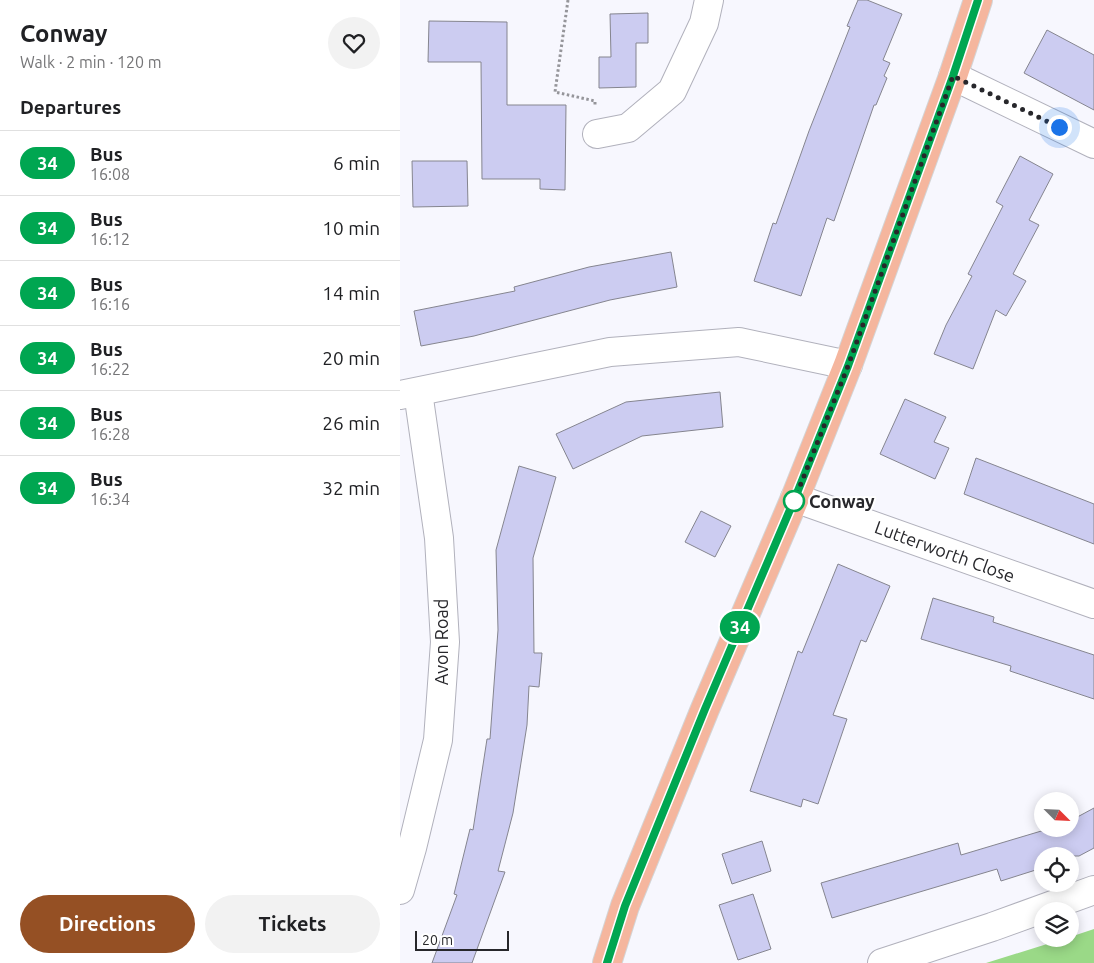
<!DOCTYPE html>
<html lang="en">
<head>
<meta charset="utf-8">
<style>
  :root { --surface:#fff; --page:#f2f2f2; --text:#202124; --muted:#757577; --line:#e0e0e0; --accent:#955024 }
  body { margin:0; font-family:Ubuntu,sans-serif; background:var(--page); color:var(--text); height:100vh; display:flex; flex-direction:column; font-size:19px; white-space:nowrap }
  * { box-sizing:border-box; margin:0 }
  p { font-size:16px; color:var(--muted) }
  .icon { flex:none; width:28px; height:28px; fill:none; stroke:currentColor; stroke-width:2; stroke-linecap:round; stroke-linejoin:round }
  .map { position:relative; flex:1; overflow:hidden }
  .details { display:flex; flex-direction:column; background:var(--surface); width:400px }
  .details>* { flex:none }
  .badge { padding:0 10px; border-radius:16px; font-size:18px; line-height:32px }
  .needle { width:32px; rotate:114deg }
  .buttons { position:absolute; left:634px; top:792px; display:grid; gap:10px }
  .buttons a { display:grid; place-items:center; width:45px; height:45px; border-radius:50%; background:var(--surface); box-shadow:0 2px 12px #0003; font-size:25px }
  .scale { position:absolute; left:15px; bottom:12px; width:94px; box-sizing:border-box; padding-left:5px; border:2px solid #27272b; border-top:0; font-size:14px; line-height:18px; white-space:nowrap; color:#27272b; -webkit-text-stroke:4px #fff; paint-order:stroke }
  .you { position:absolute; width:25px; height:25px; margin:-12px; border:4px solid #fff; border-radius:50%; background:#1a73e8; box-shadow:0 0 0 8px #1a73e833 }
  .map>.badge { position:absolute; translate:-50% -50%; box-shadow:0 0 0 2px #fff }
  h2 { padding:0 20px; font-size:19px; line-height:45px }
  .round { display:grid; place-items:center; flex:none; width:52px; height:52px; border-radius:26px; background:var(--page) }
  .head { display:flex; align-items:center; justify-content:space-between; height:85px; padding:0 20px }
  h1 { font-size:24px; font-weight:600; line-height:38px }
  .primary-button { display:flex; gap:10px; margin-top:auto; padding:10px 20px }
  .primary-button a { flex:1; height:58px; border-radius:30px; background:var(--accent); color:#fff; font-size:20px; font-weight:600; line-height:58px; text-align:center }
  .primary-button a+a { background:var(--page); color:var(--text) }
  ul { padding:0; list-style:none }
  li { display:flex; align-items:center; gap:15px; height:65px; padding:0 20px; border-top:1px solid var(--line) }
  li div { flex:1 }
  li b { display:block; font-size:19px }
  li em { font-style:normal }
  li .badge { min-width:55px; font-weight:700; text-align:center }
  main { display:flex; flex:1; min-height:0 }
  .map>svg:first-child { display:block }
  .forest { fill:#9ad987 }
  .building { fill:#ccccf1; stroke:#85858f }
  .lines { fill:none; stroke-linecap:round; stroke-linejoin:round }
  .minor-casing { stroke:#b1b1bc; stroke-width:30 }
  .major-casing { stroke:#d4d4d5; stroke-width:30 }
  .path { stroke:#95959a; stroke-width:3; stroke-dasharray:2.5 2.5; stroke-linecap:butt }
  .minor { stroke:#fff; stroke-width:28 }
  .major { stroke:#f5b69e; stroke-width:28 }
  .line-casing { stroke:#fff; stroke-width:11 }
  .line { stroke:#00a651; stroke-width:8 }
  .walk { stroke:#27272b; stroke-width:5; stroke-dasharray:0 9 }
  .stop-dot { fill:#fff; stroke:#00a651; stroke-width:2.5 }
  .labels { text-anchor:middle; dominant-baseline:central; stroke-width:4; stroke-linejoin:round; paint-order:stroke }
  .stop-label { font-size:18px; font-weight:bold; fill:#27272b; stroke:#fff; text-anchor:start }
  .street-label { font-size:18px; fill:#27272b; stroke:#fff }
</style>
</head>
<body>
<main>
<section class="details">
<div class="head"><div><h1>Conway</h1><p>Walk · 2 min · 120 m</p></div><a class="round"><svg class="icon" aria-label="heart" viewBox="0 0 24 24"><path d="M12 20l-8-8c-3-5 5-10 8-4 3-6 11-1 8 4z"/></svg></a></div>
<h2>Departures</h2>
<ul>
<li><span class="badge" style="background:#00a651;color:#fff">34</span><div><b>Bus</b><p>16:08</p></div><em>6 min</em></li>
<li><span class="badge" style="background:#00a651;color:#fff">34</span><div><b>Bus</b><p>16:12</p></div><em>10 min</em></li>
<li><span class="badge" style="background:#00a651;color:#fff">34</span><div><b>Bus</b><p>16:16</p></div><em>14 min</em></li>
<li><span class="badge" style="background:#00a651;color:#fff">34</span><div><b>Bus</b><p>16:22</p></div><em>20 min</em></li>
<li><span class="badge" style="background:#00a651;color:#fff">34</span><div><b>Bus</b><p>16:28</p></div><em>26 min</em></li>
<li><span class="badge" style="background:#00a651;color:#fff">34</span><div><b>Bus</b><p>16:34</p></div><em>32 min</em></li>
</ul>
<div class="primary-button"><a>Directions</a><a>Tickets</a></div>
</section>
<div class="map">
<svg width="694" height="963" viewBox="0 0 694 963">
  <rect width="100%" height="100%" fill="#f7f7fe"/>
  <!-- forest -->
  <polygon class="forest" points="694,929 694,963 586,963 663,939 670,939 670,937"/>
  <!-- building -->
  <g class="building">
    <polygon points="458,0 467,0 502,14 483,60 490,63 484,76 487,78 476,105 474,105 434,221 427,218 401,296 354,281 373,223 376,224 409,131 450,27 447,26"/>
    <polygon points="248,13 248,43 236,43 236,87 199,88 199,57 211,57 210,14"/>
    <polygon points="29,21 107,22 107,105 166,105 165,190 140,189 140,179 82,179 81,62 28,62"/>
    <polygon points="647,30 694,55 694,110 624,73"/>
    <polygon points="620,156 653,174 629,220 639,225 613,274 626,281 606,316 596,310 573,369 534,354 546,325 572,276 568,274 603,206 596,202"/>
    <polygon points="12,161 67,161 68,206 13,207"/>
    <polygon points="271,252 277,287 210,300 74,336 21,346 14,311 115,291 114,287 189,267"/>
    <polygon points="320,392 323,427 242,436 173,469 156,434 226,402"/>
    <polygon points="505,399 546,417 534,442 549,448 535,479 480,454"/>
    <polygon points="576,458 694,504 694,544 564,494"/>
    <polygon points="119,466 156,477 133,558 134,653 142,653 139,687 129,686 127,725 113,813 98,871 105,872 72,963 32,963 57,895 54,894 70,829 73,830 87,739 90,739 98,630 96,550"/>
    <polygon points="301,511 331,526 315,557 285,542"/>
    <polygon points="438,564 490,586 466,642 461,640 433,715 447,719 418,804 403,799 401,807 350,791 398,651 402,653"/>
    <polygon points="533,598 594,617 593,622 694,655 694,699 610,671 611,666 521,639"/>
    <polygon points="694,808 694,848 679,856 642,856 642,868 601,881 597,869 432,918 421,883 558,843 561,855 648,829 670,829 670,821"/>
    <polygon points="362,841 371,871 332,884 322,854"/>
    <polygon points="353,894 371,949 338,960 319,905"/>
  </g>
  <g class="lines">
    <defs>
      <g id="minor">
        <polyline points="553,76 694,144"/>
        <polyline points="197,134 228,128 272,91 304,23 309,0"/>
        <polyline points="0,395 210,352 339,342 448,365"/>
        <polyline points="395,498 694,604"/>
        <polyline points="0,890 12,848 38,740 45,642 39,538 18,392"/>
        <polyline points="482,963 592,927 694,890"/>
      </g>
      <polyline id="major" points="207,963 225,906 305,709 395,498 448,365 553,76 578,0"/>
    </defs>
    <!-- minor casing -->
    <use href="#minor" class="minor-casing"/>
    <!-- major casing -->
    <use href="#major" class="major-casing"/>
    <!-- path -->
    <polyline class="path" points="168,0 155,92 195,101 195,105"/>
    <!-- minor -->
    <use href="#minor" class="minor"/>
    <!-- major -->
    <use href="#major" class="major"/>
  </g>
  <g class="lines">
    <defs>
      <polyline id="line" points="207,963 225,906 305,709 395,498 448,366 553,76 578,0"/>
    </defs>
    <!-- line casing -->
    <use href="#line" class="line-casing"/>
    <!-- line -->
    <use href="#line" class="line"/>
    <!-- walk -->
    <polyline class="walk" points="394,501 448,366 553,76 659,127"/>
  </g>
  <!-- markers -->
  <circle class="stop-dot" cx="394" cy="501" r="10"/>
  <g class="labels">
    <!-- stop labels -->
    <g class="stop-label">
      <text x="409" y="501">Conway</text>
    </g>
    <!-- street labels -->
    <g class="street-label">
      <text transform="translate(545 551) rotate(20)">Lutterworth Close</text>
      <text transform="translate(41 642) rotate(-90)">Avon Road</text>
    </g>
  </g>
</svg>
<div class="buttons">
<a><svg class="needle" viewBox="-14 -14 28 28"><path d="M0-13l5 13h-10z" fill="#e53935"/><path d="M0 13l5-13h-10z" fill="#757577"/></svg></a>
<a><svg class="icon" aria-label="locate" viewBox="0 0 24 24"><circle cx="12" cy="12" r="6"/><path d="M12 2v4M12 18v4M2 12h4M18 12h4"/></svg></a>
<a><svg class="icon" aria-label="layers" viewBox="0 0 24 24"><path d="M12 4l9 5-9 5-9-5zM3 14l9 5 9-5"/></svg></a>
</div>
<div class="scale">20 m</div>
<div class="you" style="left:659px;top:127px"></div>
<b class="badge" style="left:340px;top:627px;background:#00a651;color:#fff">34</b>
</div>
</main>
</body>
</html>
